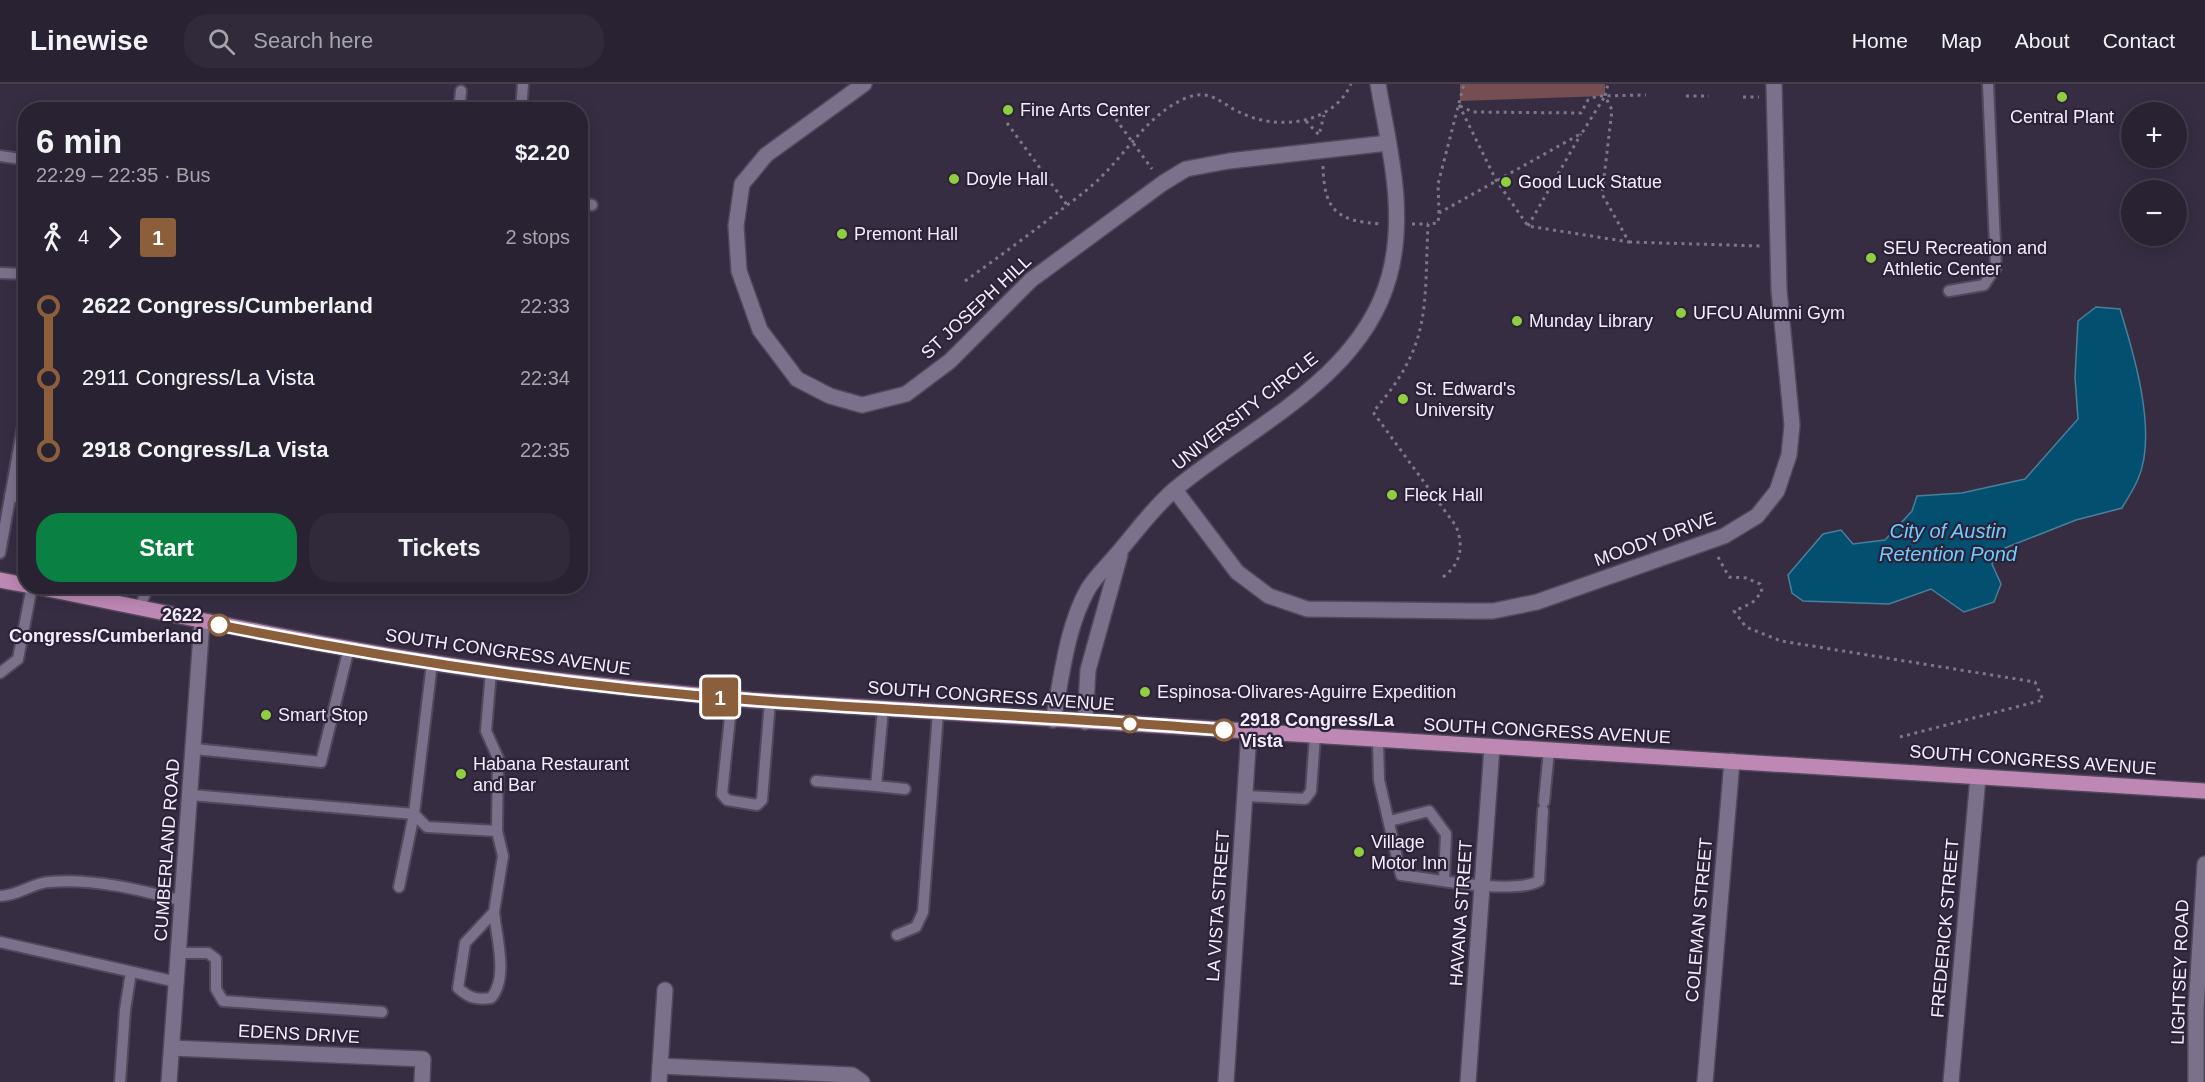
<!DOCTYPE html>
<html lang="en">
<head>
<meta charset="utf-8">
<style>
  :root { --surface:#282232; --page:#302a3a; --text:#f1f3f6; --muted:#a5a4ac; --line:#443f4d; --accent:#0b8043 }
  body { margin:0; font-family:Arial,sans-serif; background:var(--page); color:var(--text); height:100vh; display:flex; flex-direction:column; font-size:22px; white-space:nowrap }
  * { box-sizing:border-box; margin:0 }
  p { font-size:20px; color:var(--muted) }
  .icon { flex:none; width:33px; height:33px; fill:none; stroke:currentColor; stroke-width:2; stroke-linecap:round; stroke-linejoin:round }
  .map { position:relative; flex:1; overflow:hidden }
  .sheet { position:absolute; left:18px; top:18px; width:570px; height:492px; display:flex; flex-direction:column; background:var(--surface); border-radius:24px; box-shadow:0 3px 15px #0003,0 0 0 2px var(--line) }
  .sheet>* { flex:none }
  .badge { padding:0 12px; border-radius:4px; font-size:21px; line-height:39px }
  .buttons { position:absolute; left:2121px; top:18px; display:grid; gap:12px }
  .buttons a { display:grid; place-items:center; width:66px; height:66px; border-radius:50%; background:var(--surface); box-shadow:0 3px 15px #0003,0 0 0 2px var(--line); font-size:30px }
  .map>.badge { position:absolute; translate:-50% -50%; box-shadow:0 0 0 3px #fff }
  .legs { display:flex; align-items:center; gap:9px; height:66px; padding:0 18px; font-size:20px }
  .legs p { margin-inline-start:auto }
  .overview { display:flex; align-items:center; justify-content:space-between; height:102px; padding:0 18px }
  h1 { font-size:33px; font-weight:700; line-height:45px }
  .cta { display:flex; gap:12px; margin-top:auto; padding:12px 18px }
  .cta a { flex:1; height:69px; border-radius:24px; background:var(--accent); color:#fff; font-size:24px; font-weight:700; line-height:69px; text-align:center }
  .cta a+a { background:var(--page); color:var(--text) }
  ul { padding:0 18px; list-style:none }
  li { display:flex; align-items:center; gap:21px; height:72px; font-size:22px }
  li i { display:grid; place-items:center; width:9px; height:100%; margin:0 8px; background:currentColor }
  li i::after { content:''; width:15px; height:15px; margin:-8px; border:4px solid; border-radius:50%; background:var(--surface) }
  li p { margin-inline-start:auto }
  li:first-child i { background:linear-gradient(#0000 50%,currentColor 0) }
  li:last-child i { background:linear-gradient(currentColor 50%,#0000 0) }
  header { display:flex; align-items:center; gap:36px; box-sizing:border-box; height:84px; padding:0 30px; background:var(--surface); border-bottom:2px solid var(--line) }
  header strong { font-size:28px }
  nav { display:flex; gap:33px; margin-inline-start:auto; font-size:21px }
  .search { width:420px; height:54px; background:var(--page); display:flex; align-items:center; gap:15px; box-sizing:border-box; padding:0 21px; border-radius:24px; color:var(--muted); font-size:22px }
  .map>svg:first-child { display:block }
  .green { fill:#744e51 }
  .water { fill:#024f6f; stroke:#4a7e99; stroke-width:1.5 }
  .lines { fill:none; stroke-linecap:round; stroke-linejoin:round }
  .service-casing { stroke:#51485c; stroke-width:14 }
  .minor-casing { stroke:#51485c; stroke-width:18 }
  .tertiary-casing { stroke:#51485c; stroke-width:18 }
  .primary-casing { stroke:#51485c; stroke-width:18 }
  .path { stroke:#7e768a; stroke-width:3; stroke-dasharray:3 4.5; stroke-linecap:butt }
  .service { stroke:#7c718b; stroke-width:10 }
  .minor { stroke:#7c718b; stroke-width:15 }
  .tertiary { stroke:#7c718b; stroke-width:15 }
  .primary { stroke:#bd88b4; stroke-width:15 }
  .line-1-casing { stroke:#fff; stroke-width:14 }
  .line-1 { stroke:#8b5e3c; stroke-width:9 }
  .poi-dot { fill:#90cd41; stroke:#2c2339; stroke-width:2 }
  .stop-1-dot { fill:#fff; stroke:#8b5e3c; stroke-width:3 }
  .labels { text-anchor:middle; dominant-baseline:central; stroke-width:4.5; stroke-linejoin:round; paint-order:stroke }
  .poi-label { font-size:18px; fill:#f3edfc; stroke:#2c2339; text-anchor:start }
  .street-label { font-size:18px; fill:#f3edfc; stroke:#2c2339 }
  .stop-label { font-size:18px; font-weight:bold; fill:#f3edfc; stroke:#2c2339; text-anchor:end }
  .water-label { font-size:20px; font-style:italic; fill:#6eccff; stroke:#2c2339 }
</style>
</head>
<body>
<header>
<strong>Linewise</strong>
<div class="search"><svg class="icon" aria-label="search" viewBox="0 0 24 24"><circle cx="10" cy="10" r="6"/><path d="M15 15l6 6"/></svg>Search here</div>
<nav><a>Home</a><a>Map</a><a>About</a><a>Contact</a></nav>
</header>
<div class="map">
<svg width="2205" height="998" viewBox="0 0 2205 998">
  <rect width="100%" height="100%" fill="#362d43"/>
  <!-- green -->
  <polygon class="green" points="1460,0 1605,0 1605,12 1460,17"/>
  <!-- water -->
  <path class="water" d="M2096 223 2120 225C2134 270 2158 350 2138 395 2134 405 2127 415 2122 424L2076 436 2005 464 1992 480 2001 500 1994 518 1964 528 1931 505 1889 520 1803 517 1792 509 1788 491 1823 450 1841 446 1853 460 1885 456 1912 427 1917 412 1962 409 2025 395 2078 335 2075 293 2078 237Z"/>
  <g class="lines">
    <defs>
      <g id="service">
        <polyline points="262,26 262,25"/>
        <polyline points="459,26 461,7"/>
        <polyline points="521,26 523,0"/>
        <polyline points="0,72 21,75"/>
        <polyline points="580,119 592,121"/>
        <polyline points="0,189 26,190"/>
        <polyline points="1949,207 1984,201 1996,183 1988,0"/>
        <polyline points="10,412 26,415"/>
        <polyline points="0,469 26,325"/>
        <polyline points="140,523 148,502"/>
        <polyline points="0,589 18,575 32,502"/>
        <polyline points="732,614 722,710 727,716 757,721 762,716 770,617"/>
        <path d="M1378 656 1379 696 1401 791C1433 795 1513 811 1539 797L1543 726"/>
        <polyline points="195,665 321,678 349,564"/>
        <polyline points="816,697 876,702 883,625"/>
        <polyline points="876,702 905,705"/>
        <polyline points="191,711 414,730 432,579"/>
        <polyline points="1245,712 1305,715 1311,707 1315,652"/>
        <polyline points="1544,718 1549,666"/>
        <polyline points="1390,737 1429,727 1446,750 1444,796"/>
        <polyline points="399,803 414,730 427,743 497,747 498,674 486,647 491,587"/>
        <path d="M0 812C18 812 32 799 49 798 94 794 140 806 183 817"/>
        <path d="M494 828C496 852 509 894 491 914 476 916 469 914 458 904L465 859 494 828 503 772 497 747"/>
        <polyline points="897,851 916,843 923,828 938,629"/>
        <polyline points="0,858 177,898"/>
        <polyline points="179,869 208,869 216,875 216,905 223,917 382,928"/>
        <polyline points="120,998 125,926 131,888"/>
      </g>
      <g id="minor">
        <polyline points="864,0 766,71 742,100 736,142 739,187 760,246 797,295 830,312 862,321 906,310 950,277 1031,196 1163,99 1186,85 1229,77 1388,59"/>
        <polyline points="1175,406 1237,488 1269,512 1307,525 1468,527 1493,527 1537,518 1724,452 1757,432 1777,407 1789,371 1792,341 1779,206 1774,0"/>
        <path d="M1053 636C1062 594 1066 544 1088 505 1095 493 1108 481 1117 470 1136 448 1152 425 1174 406 1249 343 1361 295 1389 193 1407 128 1389 64 1378 0"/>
        <polyline points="1085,638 1088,586 1120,471"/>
        <polyline points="172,964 423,975 422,998"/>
        <polyline points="660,982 852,991 862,998"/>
        <polyline points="659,998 665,906"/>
        <polyline points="1226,998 1249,648"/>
        <polyline points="1468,998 1492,663"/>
        <polyline points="1705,998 1732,677"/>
        <polyline points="1951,998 1978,693"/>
      </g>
      <g id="tertiary">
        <polyline points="169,998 202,537"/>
        <polyline points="2196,998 2196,925 2205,780"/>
      </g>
      <g id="primary">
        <polyline points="0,496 26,501"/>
        <path d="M33 502C167 529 300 558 435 579 540 596 645 606 751 616L2205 707"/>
      </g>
    </defs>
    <!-- service casing -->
    <use href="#service" class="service-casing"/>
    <!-- minor casing -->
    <use href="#minor" class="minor-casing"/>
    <!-- tertiary casing -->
    <use href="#tertiary" class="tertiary-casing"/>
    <!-- primary casing -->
    <use href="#primary" class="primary-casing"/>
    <!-- path -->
    <g class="path">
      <polyline points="1686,12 1709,12"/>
      <polyline points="1743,13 1759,13"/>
      <polyline points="1459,21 1496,96 1528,142 1629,158 1602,110 1612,26 1605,12 1608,0"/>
      <polyline points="1460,22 1473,28 1581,29 1588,16 1597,12 1646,11"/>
      <polyline points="1107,23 1152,85"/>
      <polyline points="1306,37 1319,51 1324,31"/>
      <polyline points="1007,39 1067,121"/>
      <path d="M1323 82C1324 128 1338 137 1381 140"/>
      <polyline points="1439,129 1438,100 1464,0"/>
      <polyline points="1412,140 1428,140"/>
      <polyline points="1528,142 1581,50"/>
      <polyline points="1629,158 1761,162"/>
      <path d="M965 197C996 175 1027 152 1057 129 1072 117 1090 105 1103 91 1129 65 1150 29 1186 14 1210 4 1220 19 1239 28 1276 47 1333 41 1351 0"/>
      <polyline points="1718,473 1729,493 1746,494 1760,500 1762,508 1752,519 1734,527 1746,543 1781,557 2035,598 2043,616 1900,653"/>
      <path d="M1443 493C1461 480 1464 462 1456 442L1373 328C1432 260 1424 225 1428 140L1438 139 1439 129 1582 49 1605 12"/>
    </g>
    <!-- service -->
    <use href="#service" class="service"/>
    <!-- minor -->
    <use href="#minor" class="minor"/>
    <!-- tertiary -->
    <use href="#tertiary" class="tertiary"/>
    <!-- primary -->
    <use href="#primary" class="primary"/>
  </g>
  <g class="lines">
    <defs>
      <path id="line-1" d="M219 541C395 576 573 603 752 616 909 628 1067 633 1224 646"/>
    </defs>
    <!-- line-1 casing -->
    <use href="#line-1" class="line-1-casing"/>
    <!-- line-1 -->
    <use href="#line-1" class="line-1"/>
  </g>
  <!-- markers -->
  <g class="poi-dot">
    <circle cx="2062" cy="13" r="6"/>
    <circle cx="1008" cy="26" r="6"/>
    <circle cx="954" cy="95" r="6"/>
    <circle cx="1506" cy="98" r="6"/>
    <circle cx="842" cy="150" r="6"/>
    <circle cx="1871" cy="174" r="6"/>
    <circle cx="1681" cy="229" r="6"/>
    <circle cx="1517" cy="237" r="6"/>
    <circle cx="1403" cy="315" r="6"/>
    <circle cx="1392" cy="411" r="6"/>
    <circle cx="1145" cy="608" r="6"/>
    <circle cx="266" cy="631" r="6"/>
    <circle cx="461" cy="690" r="6"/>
    <circle cx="1359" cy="768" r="6"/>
  </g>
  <g class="stop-1-dot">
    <circle cx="219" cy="541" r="10"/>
    <circle cx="1130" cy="640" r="8"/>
    <circle cx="1224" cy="646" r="10"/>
  </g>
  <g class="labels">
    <!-- poi labels -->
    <g class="poi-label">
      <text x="1020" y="26">Fine Arts Center</text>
      <text x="2062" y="33" text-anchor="middle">Central Plant</text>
      <text x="966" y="95">Doyle Hall</text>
      <text x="1518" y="98">Good Luck Statue</text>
      <text x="854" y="150">Premont Hall</text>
      <text x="1883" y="164">SEU Recreation and<tspan x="1883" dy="21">Athletic Center</tspan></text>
      <text x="1693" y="229">UFCU Alumni Gym</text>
      <text x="1529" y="237">Munday Library</text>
      <text x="1415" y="305">St. Edward's<tspan x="1415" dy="21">University</tspan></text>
      <text x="1404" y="411">Fleck Hall</text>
      <text x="1157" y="608">Espinosa-Olivares-Aguirre Expedition</text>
      <text x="278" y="631">Smart Stop</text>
      <text x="473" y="680">Habana Restaurant<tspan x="473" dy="21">and Bar</tspan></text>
      <text x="1371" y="758">Village<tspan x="1371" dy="21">Motor Inn</tspan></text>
    </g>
    <!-- street labels -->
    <g class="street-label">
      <text transform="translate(976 223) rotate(-43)">ST JOSEPH HILL</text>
      <text transform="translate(1245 327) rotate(-38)">UNIVERSITY CIRCLE</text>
      <text transform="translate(1655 455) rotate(-20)">MOODY DRIVE</text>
      <text transform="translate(508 568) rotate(8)">SOUTH CONGRESS AVENUE</text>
      <text transform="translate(991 612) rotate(4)">SOUTH CONGRESS AVENUE</text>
      <text transform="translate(1547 647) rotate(3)">SOUTH CONGRESS AVENUE</text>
      <text transform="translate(2033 676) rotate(4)">SOUTH CONGRESS AVENUE</text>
      <text transform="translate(167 766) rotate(-86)">CUMBERLAND ROAD</text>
      <text transform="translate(1218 822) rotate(-86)">LA VISTA STREET</text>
      <text transform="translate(1461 829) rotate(-86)">HAVANA STREET</text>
      <text transform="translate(1699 836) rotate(-85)">COLEMAN STREET</text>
      <text transform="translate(1945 844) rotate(-85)">FREDERICK STREET</text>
      <text transform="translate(2180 888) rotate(-88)">LIGHTSEY ROAD</text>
      <text transform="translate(299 950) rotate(3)">EDENS DRIVE</text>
    </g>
    <!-- stop labels -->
    <g class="stop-label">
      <text x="202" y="531">2622<tspan x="202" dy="21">Congress/Cumberland</tspan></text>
      <text x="1240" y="636" text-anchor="start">2918 Congress/La<tspan x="1240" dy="21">Vista</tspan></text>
    </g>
    <!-- water labels -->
    <g class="water-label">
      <text x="1948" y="447">City of Austin<tspan x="1948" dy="23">Retention Pond</tspan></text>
    </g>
  </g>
</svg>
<div class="buttons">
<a>+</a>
<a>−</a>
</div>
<b class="badge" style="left:720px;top:613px;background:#8b5e3c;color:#fff">1</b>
<section class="sheet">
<div class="overview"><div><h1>6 min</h1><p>22:29 – 22:35 · Bus</p></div><b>$2.20</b></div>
<div class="legs"><svg class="icon" aria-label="walk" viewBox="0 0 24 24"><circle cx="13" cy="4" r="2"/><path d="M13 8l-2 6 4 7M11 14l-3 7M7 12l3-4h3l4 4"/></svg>4<svg class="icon" aria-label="forward" viewBox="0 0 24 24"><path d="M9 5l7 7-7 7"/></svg><b class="badge" style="background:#8b5e3c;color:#fff">1</b><p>2 stops</p></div>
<ul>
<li><i style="color:#8b5e3c"></i><b>2622 Congress/Cumberland</b><p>22:33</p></li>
<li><i style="color:#8b5e3c"></i><span>2911 Congress/La Vista</span><p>22:34</p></li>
<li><i style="color:#8b5e3c"></i><b>2918 Congress/La Vista</b><p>22:35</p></li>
</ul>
<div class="cta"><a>Start</a><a>Tickets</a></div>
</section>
</div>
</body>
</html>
